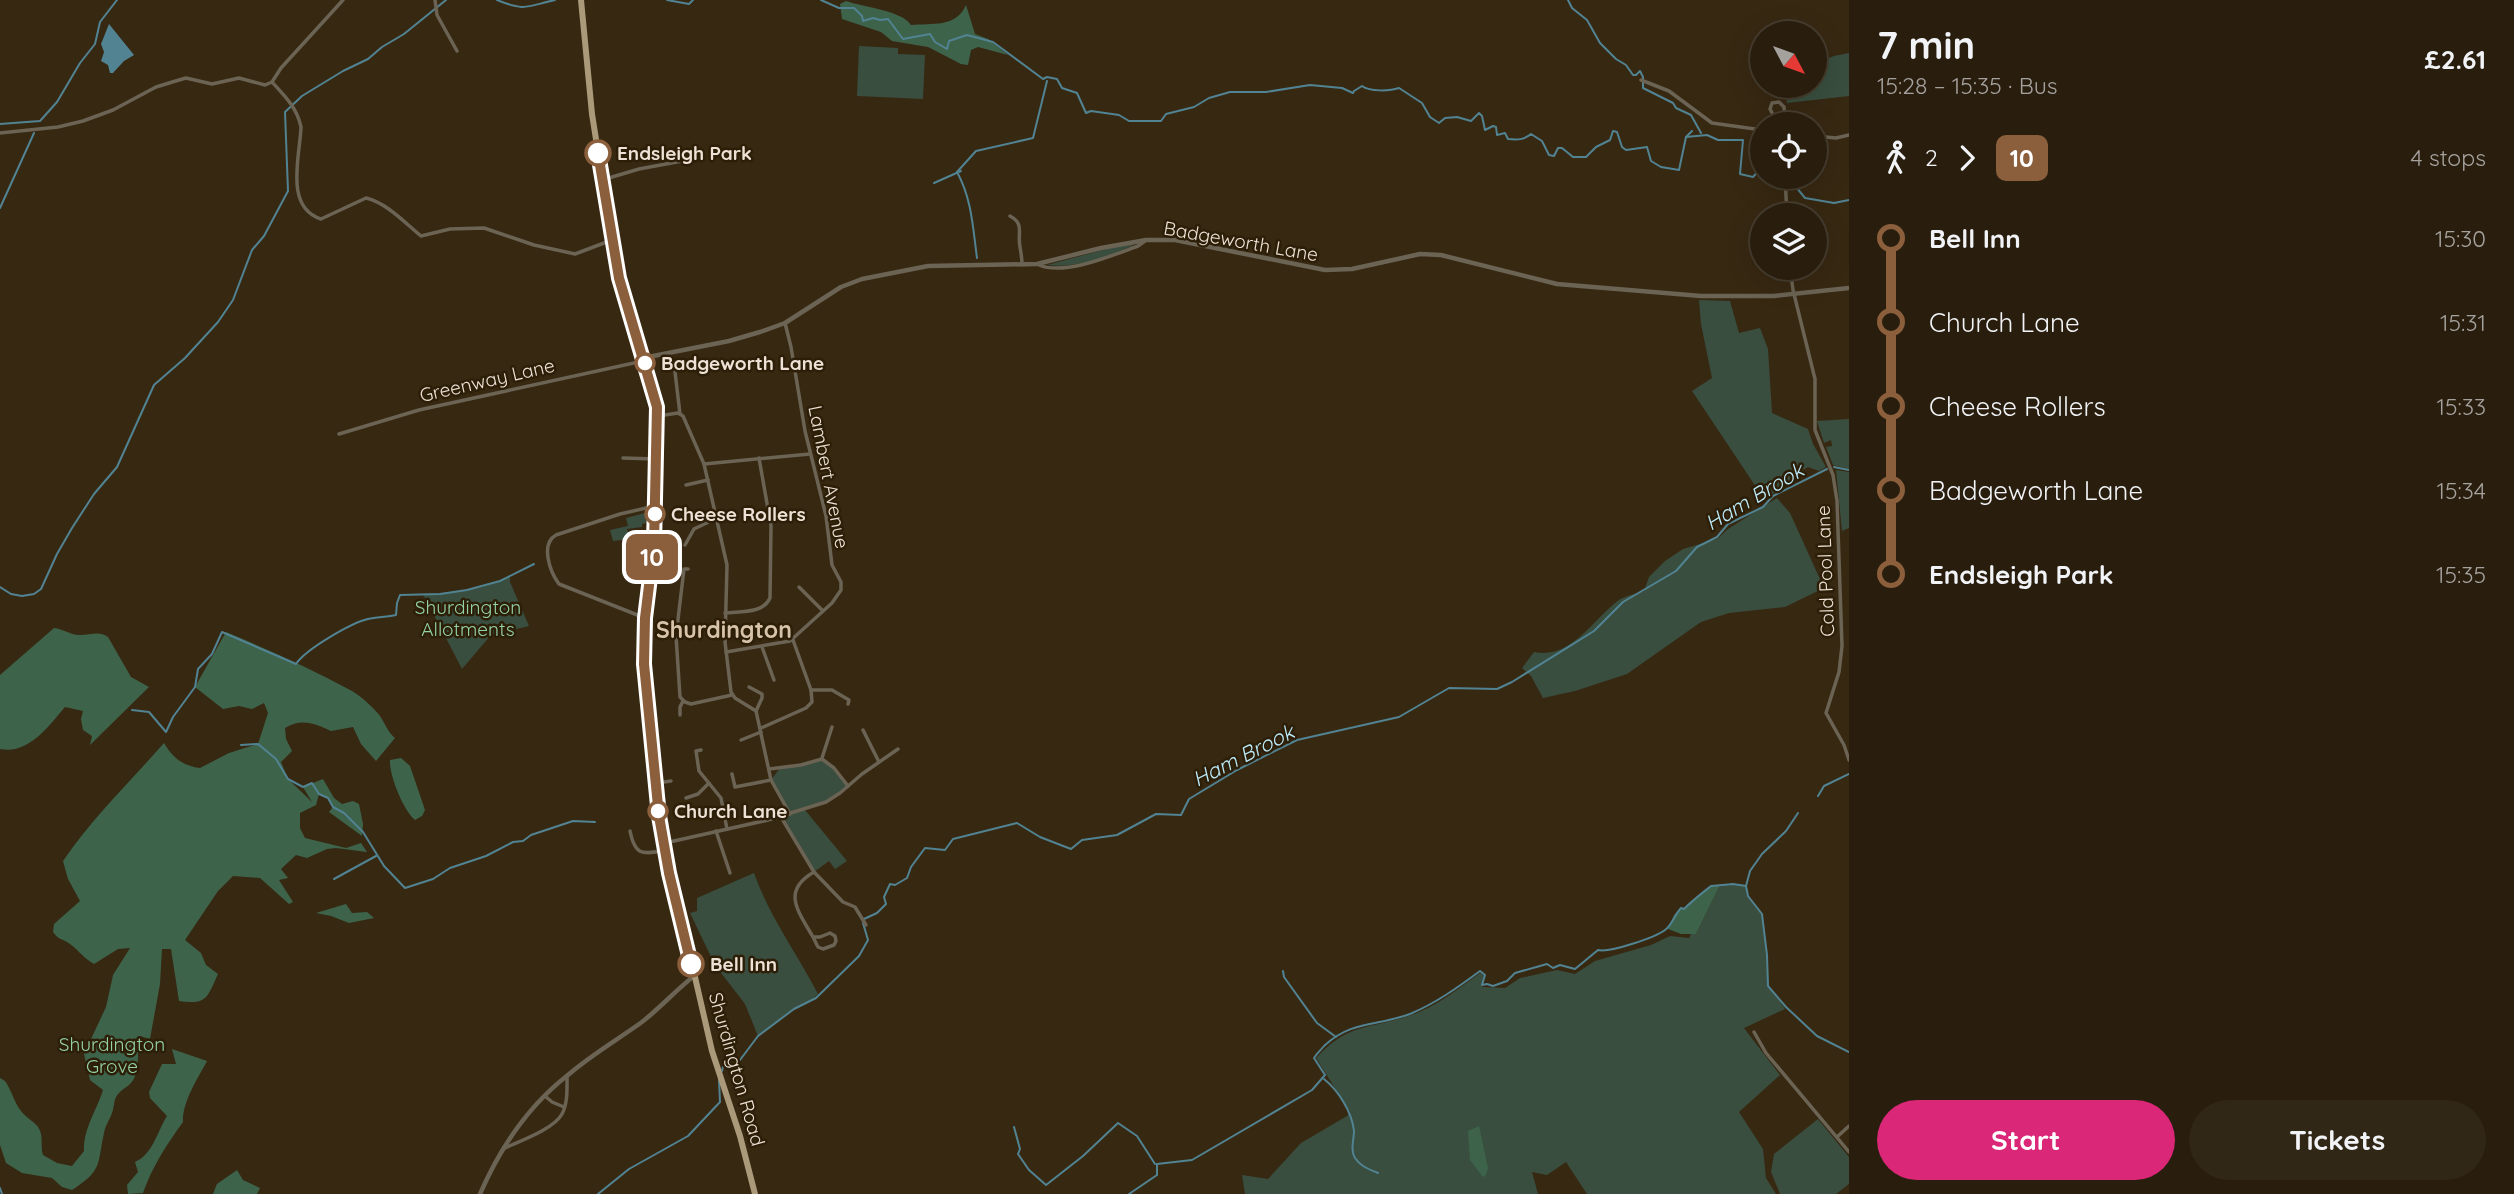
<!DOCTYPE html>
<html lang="en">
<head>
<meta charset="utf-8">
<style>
  :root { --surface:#291e0e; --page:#312717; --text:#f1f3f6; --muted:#a5a29e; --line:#453c2e; --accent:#db2777 }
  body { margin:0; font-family:Quicksand,sans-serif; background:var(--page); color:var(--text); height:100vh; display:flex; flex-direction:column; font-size:26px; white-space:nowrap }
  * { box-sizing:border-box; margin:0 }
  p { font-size:23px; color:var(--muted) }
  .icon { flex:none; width:38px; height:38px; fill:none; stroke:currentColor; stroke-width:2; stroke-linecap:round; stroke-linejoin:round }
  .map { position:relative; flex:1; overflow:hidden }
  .panel { display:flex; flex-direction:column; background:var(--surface); width:665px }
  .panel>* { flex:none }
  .badge { padding:0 14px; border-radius:10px; font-size:24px; line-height:46px }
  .needle { width:46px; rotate:131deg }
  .controls { position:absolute; left:1750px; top:21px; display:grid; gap:14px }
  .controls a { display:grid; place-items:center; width:77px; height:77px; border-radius:50%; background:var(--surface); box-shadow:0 7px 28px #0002,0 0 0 2px var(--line); font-size:35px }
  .map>.badge { position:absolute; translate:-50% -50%; box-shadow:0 0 0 4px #fff }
  .legs { display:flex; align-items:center; gap:10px; height:77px; padding:0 28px; font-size:23px }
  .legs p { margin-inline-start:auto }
  .summary { display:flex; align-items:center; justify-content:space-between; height:119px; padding:0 28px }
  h1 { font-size:38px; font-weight:800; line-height:52px }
  .action { display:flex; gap:14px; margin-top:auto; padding:14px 28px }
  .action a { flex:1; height:80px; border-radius:42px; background:var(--accent); color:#fff; font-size:28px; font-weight:800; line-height:80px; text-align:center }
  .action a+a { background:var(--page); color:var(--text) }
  ul { padding:0 28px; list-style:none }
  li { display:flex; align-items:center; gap:24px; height:84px; font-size:26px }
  li i { display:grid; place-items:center; width:10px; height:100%; margin:0 9px; background:currentColor }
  li i::after { content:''; width:18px; height:18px; margin:-9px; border:5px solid; border-radius:50%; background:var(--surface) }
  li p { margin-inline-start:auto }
  li:first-child i { background:linear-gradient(#0000 50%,currentColor 0) }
  li:last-child i { background:linear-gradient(currentColor 50%,#0000 0) }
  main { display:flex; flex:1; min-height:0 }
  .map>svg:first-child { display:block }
  .green { fill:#394e3f }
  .forest { fill:#3e634b }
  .water { fill:#518392 }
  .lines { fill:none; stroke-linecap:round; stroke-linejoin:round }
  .stream { stroke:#518392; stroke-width:2 }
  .minor { stroke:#6b6353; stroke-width:3.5 }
  .tertiary { stroke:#6b6353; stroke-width:4.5 }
  .primary { stroke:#aa9a7a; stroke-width:6 }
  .line-1-casing { stroke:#fff; stroke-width:16 }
  .line-1 { stroke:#8b5e3c; stroke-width:10 }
  .stop-1-dot { fill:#fff; stroke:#8b5e3c; stroke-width:3.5 }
  .labels { text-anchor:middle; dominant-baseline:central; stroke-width:5; stroke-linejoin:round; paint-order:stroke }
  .stop-label { font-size:19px; font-weight:bold; fill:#ede2d5; stroke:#2d1e08; text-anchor:start }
  .street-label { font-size:19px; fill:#ede2d5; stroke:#2d1e08 }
  .park-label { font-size:19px; fill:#93d2a7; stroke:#2d1e08 }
  .water-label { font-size:21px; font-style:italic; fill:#bcebfa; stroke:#2d1e08 }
  .quarter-label { font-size:23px; font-weight:bold; fill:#d7c3a9; stroke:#2d1e08 }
</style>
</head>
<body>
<main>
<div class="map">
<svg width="1849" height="1194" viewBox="0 0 1849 1194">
  <rect width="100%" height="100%" fill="#372812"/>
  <!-- green -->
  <g class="green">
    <polygon points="859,46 898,48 898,54 925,55 923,99 857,96"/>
    <polygon points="1849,53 1849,96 1787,103 1785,86 1815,86 1815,63 1834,56"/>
    <path d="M1137 243C1113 256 1075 269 1047 265L1114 247Z"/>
    <polygon points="1699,300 1730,301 1739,333 1760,328 1768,349 1772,413 1808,429 1813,444 1826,467 1819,471 1808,467 1794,475 1793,482 1764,499 1692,391 1712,378 1701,324"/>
    <polygon points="1849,419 1849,469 1833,465 1826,447 1832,446 1831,440 1824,443 1817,421"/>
    <polygon points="1836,470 1849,472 1849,528 1842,531"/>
    <path d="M1777 498 1790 513 1824 588 1785 607 1729 613 1701 622 1627 674 1575 691 1543 698 1531 676 1522 668 1534 652C1571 660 1594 618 1619 600 1627 595 1636 594 1644 591L1649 577 1665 561 1683 549 1717 539 1728 529Z"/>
    <polygon points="645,513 646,523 642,524 642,527 627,529 630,539 613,541 610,530 628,526 626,518"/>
    <path d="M510 575V582L529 626 491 635 462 669 423 594C451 594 486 590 510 575Z"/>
    <polygon points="819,759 826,761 848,786 826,802 805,810 847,861 835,869 829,861 814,872 781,817 790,814 771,780 780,768"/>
    <path d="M754 873C770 918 797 953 818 994L808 1003 794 1009 758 1036 745 1004 715 965 690 913 697 911V898Z"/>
    <path d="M1733 884 1746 886 1748 896 1762 914 1767 955 1768 985 1785 1009 1744 1028 1780 1075 1739 1112 1763 1149 1766 1178 1776 1194H1587L1566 1162 1547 1175 1532 1172 1538 1194H1245L1242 1175 1268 1179 1301 1143 1347 1116 1350 1112 1316 1058C1348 1023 1369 1029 1409 1016 1436 1007 1458 989 1480 973L1484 975 1482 987 1505 988 1520 978 1557 970 1575 974 1595 961 1651 945 1670 936 1689 938 1691 934H1696L1720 885Z"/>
    <polygon points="1818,1119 1849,1157 1849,1184 1836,1194 1780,1194 1771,1172 1774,1154"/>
  </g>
  <!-- forest -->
  <g class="forest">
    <path d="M846 1C863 7 903 11 911 25 932 23 956 28 966 5L975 34 988 39 1008 55 978 47 971 50 968 65 961 64 928 47 892 41 881 32 842 19 840 4Z"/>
    <path d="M54 628C63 629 69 634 78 635 89 636 98 630 108 637L131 677 149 687 90 745 92 736 83 730 81 719 83 711 65 707C49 726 28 755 0 749V675Z"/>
    <path d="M226 632C269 650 312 669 352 691 361 696 374 708 380 716 386 725 387 731 395 738L376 761 361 744 353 727 331 731C315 723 301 718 285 728L286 739 292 751 281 762 288 779 312 802 303 787 323 779 334 798 342 804 353 801 359 804 363 824 362 836 329 812 333 807 328 798 319 794 316 805 300 813V828L305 838 346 848 361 843 367 852 336 848 327 849 307 858 296 855 281 869 288 878 279 880 293 902 289 904 260 878 233 876 218 891 185 940 201 953 206 965 218 974C207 998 207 1005 179 1001L171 949H162L160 984 150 1039 140 1036C136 1047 140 1060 136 1073 132 1088 123 1086 116 1097 114 1101 114 1108 112 1113 110 1119 105 1126 104 1133 97 1165 103 1170 72 1190L62 1187 52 1178 22 1173 6 1163 0 1145V1078L5 1081C12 1091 14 1102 21 1111 26 1118 34 1121 38 1127 44 1135 40 1146 43 1155L57 1163 72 1166 84 1151C83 1129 97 1110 103 1090L90 1080 84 1054 106 1007 113 975 130 948 118 949 94 964C83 958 76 947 67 942 60 938 58 939 53 932L54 924 80 901 68 879 63 861C93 817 129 783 164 743 173 758 183 766 200 768L229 753 258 744 268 713 264 703 252 709 239 706 223 709 195 687Z"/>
    <path d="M401 758 410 766 425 810 422 816 415 820C403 810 389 775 390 760Z"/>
    <polygon points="1720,885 1696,934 1681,934 1668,929 1674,915 1681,908 1684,909 1711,886"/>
    <polygon points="346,904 352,913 367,912 374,918 349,923 331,916 316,913"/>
    <path d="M172 1049 207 1061C198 1078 182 1102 183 1122 167 1144 152 1167 143 1193L128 1194 127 1185 138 1172 135 1162C153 1154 157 1132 167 1116L150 1098 149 1092 162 1064H176Z"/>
    <polygon points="1479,1126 1488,1168 1486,1175 1483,1177 1470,1160 1468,1131"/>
    <polygon points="237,1170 243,1180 260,1188 257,1194 213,1194 217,1184"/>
  </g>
  <!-- water -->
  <polygon class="water" points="109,24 134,55 124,61 113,73 110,73 108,65 101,61 104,52 101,44"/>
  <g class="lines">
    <!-- stream -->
    <g class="stream">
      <path d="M497 0C527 12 527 6 555 0"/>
      <polyline points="667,0 689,4 693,0"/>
      <path d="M821 0 839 8H854L862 16 863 21 873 18 880 20 888 19 903 39 930 34 935 42 947 49 949 41 967 35 993 42 1043 79 1047 77 1057 79 1062 88 1077 93 1086 113 1091 111 1119 115 1129 121H1161L1166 114 1194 107 1209 98 1230 92H1266L1310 85 1342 88 1353 93 1354 91 1362 86C1370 92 1390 91 1399 88L1422 103 1430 117 1439 123 1445 118 1457 117 1471 121 1479 113 1482 116 1485 130 1493 126 1496 127 1497 135 1505 133 1508 139C1517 140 1524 140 1531 134L1542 141 1549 155 1554 156 1558 148H1562L1573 157H1586L1596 147 1610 140 1613 131 1617 132 1622 147 1626 150 1647 147 1651 161 1661 167 1679 170 1686 137 1707 135 1718 140H1743L1740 174 1753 177 1762 167"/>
      <polyline points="1568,0 1572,8 1587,20 1600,43 1616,59 1626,65 1633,75 1636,75 1640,71 1643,77 1643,88 1673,103 1676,108 1691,115 1701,133"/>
      <polyline points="0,124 40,121 57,102 80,63 95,44 100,22 117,0"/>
      <polyline points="1686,137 1692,131"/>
      <polyline points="1788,177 1805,198 1834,203 1849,200"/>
      <polyline points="934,183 961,171"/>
      <polyline points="0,208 34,133"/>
      <path d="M977 258C973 229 972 199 957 172L976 151 1033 138 1047 81"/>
      <polyline points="1834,467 1849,470"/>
      <polyline points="0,587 11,594 22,596 34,594 41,589 57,554 72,528 94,494 117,467 154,385 185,358 218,322 233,300 252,250 264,236 288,191 285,112 302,96 343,71 368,59 382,47 404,34 446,0"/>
      <path d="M132 710 149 712 166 732 173 717 195 687 198 669 212 654 222 632 296 664C306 649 351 623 368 619 377 617 387 617 396 615L397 603 400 595 440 594 467 590 500 581 534 564"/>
      <polyline points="241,745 258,744 276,759 288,779 303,787 312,783 319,794 328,798 333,807 344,813 363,832 384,866 405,888 433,879 450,868 486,856 513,842 523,841 531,835 573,821 595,822"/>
      <polyline points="1818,796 1824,786 1849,774"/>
      <polyline points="1798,813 1786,831 1762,854 1750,871 1746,886 1748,896 1762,914 1767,955 1768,986 1786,1007 1817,1036 1849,1052"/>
      <polyline points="334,879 376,856"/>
      <polyline points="864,919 877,913 886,904 884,897 890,884 895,885 907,878 911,867 925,848 945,850 953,839 1017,823 1040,837 1071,849 1082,840 1117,835 1156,814 1181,815 1189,799 1237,770 1297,740 1399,717 1449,688 1497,689 1512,682 1594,631 1623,602 1676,571 1697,547 1717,537 1728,524 1763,507 1773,496 1827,469"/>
      <polyline points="1283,971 1284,977 1317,1023 1336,1037"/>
      <polyline points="722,1071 723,1067 737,1064 758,1036 794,1009 816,998 859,956 868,940 863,923"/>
      <path d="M1324 1079C1338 1090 1352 1112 1354 1131 1354 1140 1350 1150 1355 1158 1361 1167 1369 1169 1378 1173"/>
      <polyline points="1014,1127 1020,1149 1018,1154 1029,1170 1046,1185 1083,1156 1118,1123 1137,1136 1155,1164"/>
      <polyline points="0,1188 2,1194"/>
      <polyline points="598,1194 629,1169 688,1136 720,1102 719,1079"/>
      <path d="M1129 1194 1157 1175V1164L1192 1160 1312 1090 1325 1075 1314 1058C1317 1053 1320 1051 1324 1046 1351 1020 1379 1026 1410 1014 1436 1003 1457 988 1480 971L1485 975 1482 985 1487 984 1493 986 1507 981 1515 973 1547 964 1553 968 1560 965 1575 969 1598 950C1610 953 1656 937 1665 930 1672 925 1675 914 1681 908L1684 909C1693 900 1701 894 1711 886L1733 884 1746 886"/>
    </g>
    <!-- minor -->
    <g class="minor">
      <path d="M343 0 281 68 272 82C285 96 297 108 301 127 300 156 284 207 321 219L366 198C387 203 405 223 421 236L450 229 484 228 534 245 575 254 612 240"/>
      <polyline points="435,0 437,15 457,51"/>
      <polyline points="1641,80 1669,91 1712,123 1762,130"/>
      <polyline points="1778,124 1770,109 1772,103 1779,102 1784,107 1785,124"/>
      <polyline points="0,133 58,127 83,121 113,110 156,87 179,80 186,78 212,84 239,78 265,85 272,82"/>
      <polyline points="1815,136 1836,138 1849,135"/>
      <polyline points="1785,177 1787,215"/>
      <polyline points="602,180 639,169 693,159"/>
      <path d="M1010 216C1025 224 1017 233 1020 247 1021 253 1022 258 1022 264"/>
      <path d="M1039 265C1065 276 1113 255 1138 246L1145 241"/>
      <polyline points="1790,268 1793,290 1815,379 1815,430 1833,475 1837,501 1842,646 1839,672 1826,713 1844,745 1849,760"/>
      <polyline points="675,372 680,414"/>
      <polyline points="658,416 678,413 683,416 704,464 727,565 725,642 731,692 735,698 756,711 771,780 790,814"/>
      <polyline points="339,434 419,410 643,361"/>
      <polyline points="623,458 656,459"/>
      <polyline points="704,464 810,454"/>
      <polyline points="686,485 708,480"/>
      <polyline points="685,545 694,529 717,518"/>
      <polyline points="688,569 684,569 676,636 680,697 685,702 691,704 732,695"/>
      <polyline points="799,587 823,611"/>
      <path d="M725 613C740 611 763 614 770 598L771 526 759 458"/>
      <path d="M645 618 559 584C550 572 540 544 556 535L620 514 655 506"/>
      <polyline points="762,647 774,680"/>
      <polyline points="726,652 790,641 832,603 841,590 841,582 832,565 826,516 805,431 791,347 785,323"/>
      <polyline points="749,687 762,694 762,698 756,711"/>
      <polyline points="811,690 832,690 849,700 848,704"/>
      <polyline points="680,715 680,707 683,701"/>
      <polyline points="761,728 806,708 812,702 811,690 793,640"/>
      <polyline points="863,730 879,762"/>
      <polyline points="741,740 761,732"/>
      <polyline points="701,750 696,751 699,771 721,798 727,829"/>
      <polyline points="822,758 832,727"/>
      <polyline points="769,769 801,765 822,759 834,768 848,786"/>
      <polyline points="732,774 735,787 771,780"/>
      <polyline points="657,783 671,781"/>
      <polyline points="686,798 698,794 709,783"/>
      <polyline points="781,817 814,872 843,902 855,907 866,925"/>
      <path d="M630 831C635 856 642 854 664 851"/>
      <polyline points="716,831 730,873"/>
      <polyline points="665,843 768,820 826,802 840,793 862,774 898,749"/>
      <path d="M813 937 818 947 823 949 834 945 836 941 835 936 830 933 820 937H813C798 911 781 891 814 872"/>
      <polyline points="1754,1032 1766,1053 1849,1152"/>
      <polyline points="545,1096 552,1102 564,1107"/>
      <polyline points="1837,1137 1849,1126"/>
      <path d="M505 1148C520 1141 554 1129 562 1114 568 1103 567 1087 567 1075"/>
    </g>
    <!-- tertiary -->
    <g class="tertiary">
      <polyline points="643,358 729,341 760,332 785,323 841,287 862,279 928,266 1037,264 1101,248 1146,240 1175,240 1325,270 1352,269 1420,254 1441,255 1557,284 1701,296 1774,296 1849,288"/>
      <path d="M480 1194C500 1148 528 1106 568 1075 591 1055 617 1040 642 1022 660 1008 676 990 694 976"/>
    </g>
    <!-- primary -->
    <polyline class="primary" points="581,0 592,114 614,253 626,307 651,384 658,416 654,545 644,643 648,721 659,816 669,873 683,925 712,1051 740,1136 755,1194"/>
  </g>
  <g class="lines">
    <defs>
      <polyline id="line-1" points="598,153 619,278 657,407 654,545 645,618 644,664 659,816 669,873 691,964"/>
    </defs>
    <!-- line-1 casing -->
    <use href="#line-1" class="line-1-casing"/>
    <!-- line-1 -->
    <use href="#line-1" class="line-1"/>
  </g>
  <!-- markers -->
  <g class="stop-1-dot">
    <circle cx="598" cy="153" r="12"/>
    <circle cx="645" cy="363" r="9"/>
    <circle cx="655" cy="514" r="9"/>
    <circle cx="658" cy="811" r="9"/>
    <circle cx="691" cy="964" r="12"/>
  </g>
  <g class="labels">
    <!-- stop labels -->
    <g class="stop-label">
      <text x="617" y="153">Endsleigh Park</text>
      <text x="661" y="363">Badgeworth Lane</text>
      <text x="671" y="514">Cheese Rollers</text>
      <text x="674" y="811">Church Lane</text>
      <text x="710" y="964">Bell Inn</text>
    </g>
    <!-- street labels -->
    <g class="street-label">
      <text transform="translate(1241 241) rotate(10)">Badgeworth Lane</text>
      <text transform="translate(487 380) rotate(-13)">Greenway Lane</text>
      <text transform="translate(829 477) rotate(79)">Lambert Avenue</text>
      <text transform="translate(1825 571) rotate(-92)">Cold Pool Lane</text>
      <text transform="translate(737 1069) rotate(74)">Shurdington Road</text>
    </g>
    <!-- park labels -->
    <g class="park-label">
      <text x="468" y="607">Shurdington<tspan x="468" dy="22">Allotments</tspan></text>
      <text x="112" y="1044">Shurdington<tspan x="112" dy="22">Grove</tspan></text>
    </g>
    <!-- water labels -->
    <g class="water-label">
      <text transform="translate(1754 496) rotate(-31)">Ham Brook</text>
      <text transform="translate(1243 755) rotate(-27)">Ham Brook</text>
    </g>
    <!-- quarter labels -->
    <g class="quarter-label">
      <text x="724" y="629">Shurdington</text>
    </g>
  </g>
</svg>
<div class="controls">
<a><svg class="needle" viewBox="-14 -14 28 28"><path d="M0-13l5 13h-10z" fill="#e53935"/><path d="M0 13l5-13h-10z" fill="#a5a29e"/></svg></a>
<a><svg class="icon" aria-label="locate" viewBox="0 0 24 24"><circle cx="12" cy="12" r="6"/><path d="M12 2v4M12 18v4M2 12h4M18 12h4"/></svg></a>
<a><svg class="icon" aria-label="layers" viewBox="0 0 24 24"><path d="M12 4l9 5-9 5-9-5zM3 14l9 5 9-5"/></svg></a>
</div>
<b class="badge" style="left:652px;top:557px;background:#8b5e3c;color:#fff">10</b>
</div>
<section class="panel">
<div class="summary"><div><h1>7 min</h1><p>15:28 – 15:35 · Bus</p></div><b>£2.61</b></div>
<div class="legs"><svg class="icon" aria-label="walk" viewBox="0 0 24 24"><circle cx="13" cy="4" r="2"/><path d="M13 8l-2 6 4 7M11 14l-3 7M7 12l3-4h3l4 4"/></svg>2<svg class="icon" aria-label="forward" viewBox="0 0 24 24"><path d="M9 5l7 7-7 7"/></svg><b class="badge" style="background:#8b5e3c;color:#fff">10</b><p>4 stops</p></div>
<ul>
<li><i style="color:#8b5e3c"></i><b>Bell Inn</b><p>15:30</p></li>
<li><i style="color:#8b5e3c"></i><span>Church Lane</span><p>15:31</p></li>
<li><i style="color:#8b5e3c"></i><span>Cheese Rollers</span><p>15:33</p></li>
<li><i style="color:#8b5e3c"></i><span>Badgeworth Lane</span><p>15:34</p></li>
<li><i style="color:#8b5e3c"></i><b>Endsleigh Park</b><p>15:35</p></li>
</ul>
<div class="action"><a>Start</a><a>Tickets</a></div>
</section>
</main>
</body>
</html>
